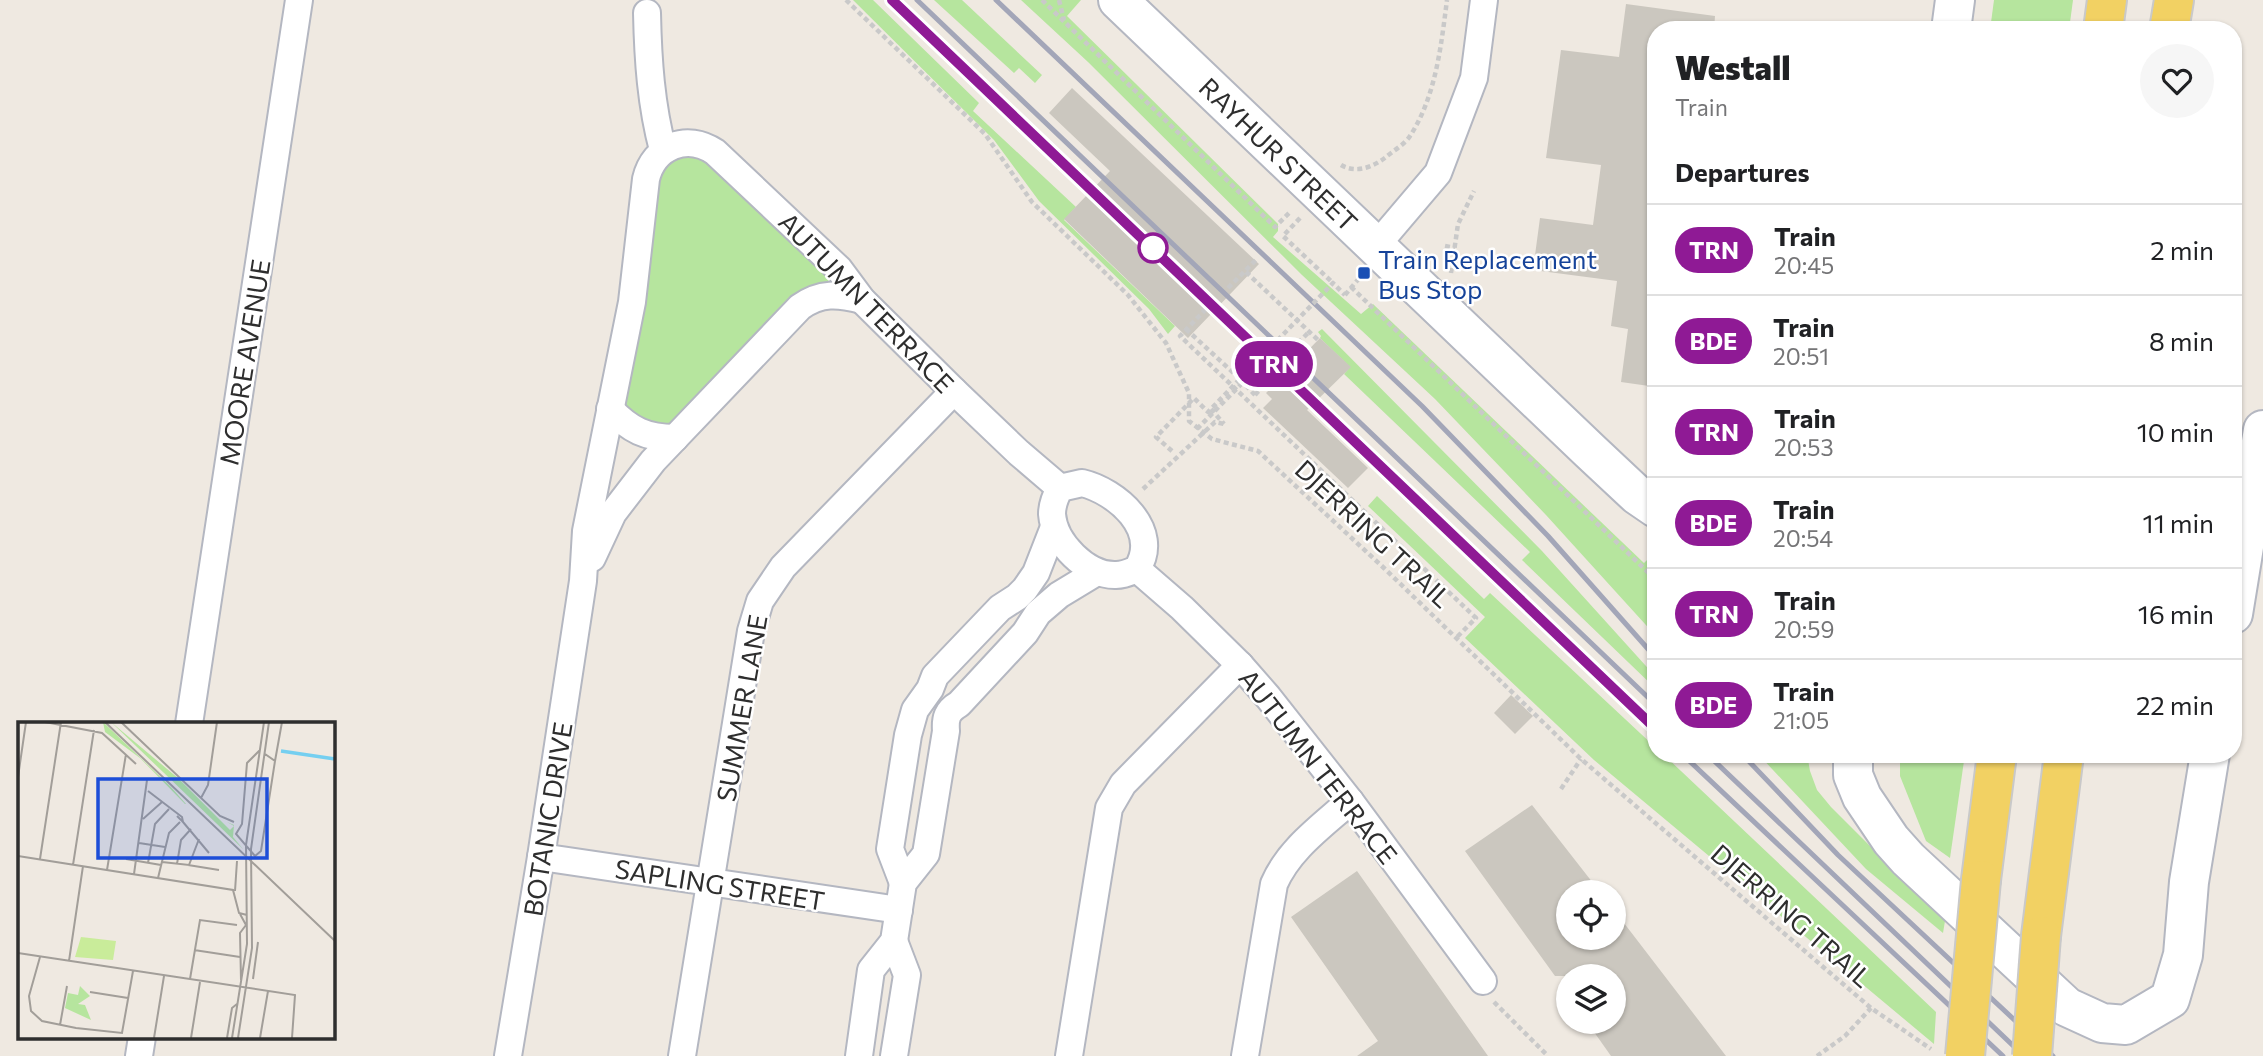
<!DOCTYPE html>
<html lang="en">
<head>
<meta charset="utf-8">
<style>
  :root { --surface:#fff; --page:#f6f6f6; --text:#202124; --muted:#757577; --line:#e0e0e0 }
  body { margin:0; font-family:Commissioner,sans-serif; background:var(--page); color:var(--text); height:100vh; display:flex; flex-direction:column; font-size:26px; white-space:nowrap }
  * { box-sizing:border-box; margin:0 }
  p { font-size:23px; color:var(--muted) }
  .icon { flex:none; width:38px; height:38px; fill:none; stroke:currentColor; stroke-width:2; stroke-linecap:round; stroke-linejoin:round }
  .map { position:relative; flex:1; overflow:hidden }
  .drawer { position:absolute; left:1647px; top:21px; width:595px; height:742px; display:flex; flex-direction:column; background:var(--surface); border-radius:28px; box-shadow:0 2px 5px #0004 }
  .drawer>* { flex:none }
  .badge { padding:0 14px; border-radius:23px; font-size:24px; line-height:46px }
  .controls { position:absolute; left:1556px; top:880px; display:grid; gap:14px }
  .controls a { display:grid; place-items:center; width:70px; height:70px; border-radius:50%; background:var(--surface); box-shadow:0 2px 5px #0004; font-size:35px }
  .map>.badge { position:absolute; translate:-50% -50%; box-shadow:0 0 0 4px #fff }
  h2 { padding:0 28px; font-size:26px; line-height:63px }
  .round { display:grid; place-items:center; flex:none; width:74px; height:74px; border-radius:37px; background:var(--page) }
  .head { display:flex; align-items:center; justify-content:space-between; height:119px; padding:0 28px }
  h1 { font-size:33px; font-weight:800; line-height:52px }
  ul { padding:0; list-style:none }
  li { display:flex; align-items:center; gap:21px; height:91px; padding:0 28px; border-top:2px solid var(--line) }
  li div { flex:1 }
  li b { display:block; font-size:26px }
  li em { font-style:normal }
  li .badge { min-width:77px; font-weight:700; text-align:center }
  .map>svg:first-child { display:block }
  .green { fill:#b6e59e }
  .building { fill:#cbc7bf }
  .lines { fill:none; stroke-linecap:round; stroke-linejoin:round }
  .minor-casing { stroke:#b4b7c1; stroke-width:30 }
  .secondary-casing { stroke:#b4b7c1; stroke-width:42 }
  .primary-casing { stroke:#c9c9c9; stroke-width:42 }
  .path { stroke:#c9c9c9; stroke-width:4.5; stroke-dasharray:5 3.5; stroke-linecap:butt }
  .minor { stroke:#fff; stroke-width:26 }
  .secondary { stroke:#fff; stroke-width:38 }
  .primary { stroke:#f2d163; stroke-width:38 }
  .rail { stroke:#a3a6b8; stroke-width:5 }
  .primary-bridge-casing { stroke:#c9c9c9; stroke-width:42; stroke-linecap:butt }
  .path-bridge { stroke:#c9c9c9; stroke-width:4.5; stroke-dasharray:5 3.5; stroke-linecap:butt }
  .primary-bridge { stroke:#f2d163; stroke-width:38 }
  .line-casing { stroke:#fff; stroke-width:16 }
  .line { stroke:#8f1a95; stroke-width:10 }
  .stop-dot { fill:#fff; stroke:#8f1a95; stroke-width:3.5 }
  .transit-dot { fill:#1a4fb4; stroke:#fff; stroke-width:2.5 }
  .labels { text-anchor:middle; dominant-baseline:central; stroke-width:5; stroke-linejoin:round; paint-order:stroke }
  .street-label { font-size:26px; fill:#2e2e2e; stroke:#fff }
  .transit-label { font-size:26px; fill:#164399; stroke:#fff; text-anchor:start }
  .inset-river { fill:none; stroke:#75cff0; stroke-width:3.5 }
  .inset-road { fill:none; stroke:#a29e99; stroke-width:2 }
  .view { fill:#1d4ed8; fill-opacity:0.15; stroke:#1d4ed8; stroke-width:3.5 }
  .inset-edge { fill:none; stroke:#2e2e2e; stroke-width:3.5 }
</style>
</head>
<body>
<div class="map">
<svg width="2263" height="1056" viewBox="0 0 2263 1056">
  <rect width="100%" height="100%" fill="#efe9e1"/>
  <!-- green -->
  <g class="green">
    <polygon points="853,0 873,0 979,103 973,111 1076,207 1064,220 1175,326 1168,334 1149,309 1039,201 994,140"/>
    <polygon points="934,0 962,0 1042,75 1035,83 1019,68 1014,73"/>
    <polygon points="1021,0 1081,0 1067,16 1278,224 1278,231 1273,237 1361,314 1373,304 1644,563 1655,552 1655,566 1652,569 1656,573 1655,635 1546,515 1435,399 1302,275 1088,62"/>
    <polygon points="1994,0 2073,0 2069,30 1990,30"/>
    <polygon points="697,151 838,280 672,426 650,427 625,406 622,397 651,190 667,158"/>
    <polygon points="1322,329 1542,551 1655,676 1655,688 1522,560 1530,552 1344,374 1350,367 1320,338 1321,336 1318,332"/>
    <polygon points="1377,496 1484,599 1490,593 1655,747 1656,754 1663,754 1936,1012 1934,1044 1594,760 1465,638 1485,617 1368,506"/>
    <polygon points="1758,754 1807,754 1810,771 1817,790 1831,807 1897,873 1946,915 1943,933 1866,869"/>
    <polygon points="1900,754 1965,754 1950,858 1926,841 1900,776"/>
  </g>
  <!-- building -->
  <g class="building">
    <polygon points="1626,4 1715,16 1714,30 1656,30 1656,387 1621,382 1628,329 1611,326 1617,281 1533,270 1540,218 1593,225 1601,165 1546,158 1561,50 1619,57"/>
    <polygon points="1072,88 1259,264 1188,338 1064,219 1110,171 1049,113"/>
    <polygon points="1320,338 1351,367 1307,410 1368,468 1348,488 1263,408 1272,399 1266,393"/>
    <polygon points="1511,695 1533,716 1515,734 1494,713"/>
    <polygon points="1532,805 1600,892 1568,892 1568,938 1614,938 1614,910 1726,1056 1611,1056 1587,1022 1614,1022 1614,976 1555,976 1465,851"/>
    <polygon points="1357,871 1488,1056 1357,1056 1378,1041 1291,917"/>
  </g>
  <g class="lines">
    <defs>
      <g id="minor">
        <path d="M647 13C648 60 651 105 663 150"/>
        <polyline points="1376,246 1438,173 1474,78 1484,0"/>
        <path d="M610 409C630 430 646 438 675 438"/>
        <path d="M1082 483C1116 491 1162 530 1137 569 1130 572 1124 575 1116 575 1087 576 1054 543 1052 514 1052 504 1055 497 1060 488Z"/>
        <path d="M592 558 613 513 653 461 800 307C821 292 838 294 862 300"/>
        <polyline points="1137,569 1182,608 1240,665 1268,697 1350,801 1483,981"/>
        <polyline points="189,724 299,0"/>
        <polyline points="541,857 899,910"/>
        <polyline points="903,883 890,849 908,735 915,710 930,689 935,676 1000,608 1017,597 1025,589 1036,573 1054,527"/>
        <polyline points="894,941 907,975 894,1056"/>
        <polyline points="139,1056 142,1037"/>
        <path d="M508 1056 541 857 583 581 586 531 632 302 646 179C654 146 687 133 715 152L839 269 862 300 954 391 1019 453 1060 488"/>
        <polyline points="682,1056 751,631 760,601 783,567 954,391"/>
        <path d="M859 1056 871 970 894 941 903 883 926 854 946 731C945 718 947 711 959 704L1025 633 1038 613 1059 595 1097 572"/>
        <polyline points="1069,1056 1109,808 1123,784 1240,665"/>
        <path d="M1245 1056 1274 884C1289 849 1322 826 1350 801"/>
      </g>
      <g id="secondary">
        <polyline points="1118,0 1590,451 1637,495 1656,508"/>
        <polyline points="1951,30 1955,0"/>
        <polyline points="2233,614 2263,430"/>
        <polyline points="1853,754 1853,775 1862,797 1891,840 1908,859 2067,1007 2102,1023 2126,1025 2170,999 2183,955 2189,882 2210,754"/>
      </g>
      <g id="primary">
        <polyline points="2103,30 2107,0"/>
        <polyline points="2169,30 2174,0"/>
        <polyline points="1981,880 1997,754"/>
        <polyline points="2041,936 2064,754"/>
      </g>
    </defs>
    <!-- minor casing -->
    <use href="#minor" class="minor-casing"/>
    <!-- secondary casing -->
    <use href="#secondary" class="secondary-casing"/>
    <!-- primary casing -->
    <use href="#primary" class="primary-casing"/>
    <!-- path -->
    <g class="path">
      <polyline points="846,0 985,134 1032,202 1128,295 1166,343 1189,393 1189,421 1212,439 1258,451 1385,569 1581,759 1871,1008 1931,1049"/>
      <polyline points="1042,0 1275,227 1291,211"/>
      <polyline points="1059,0 1064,20"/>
      <path d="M1341 165C1356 174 1373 167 1386 157 1393 151 1405 144 1410 136 1436 96 1441 46 1447 0"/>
      <polyline points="1300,218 1283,236 1333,283"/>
      <polyline points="1445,246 1455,248"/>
      <polyline points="1246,272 1318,340"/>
      <polyline points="1451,273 1458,224 1474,191"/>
      <polyline points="1351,287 1656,580"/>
      <polyline points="1228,288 1258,258"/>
      <polyline points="1345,295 1361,276"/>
      <polyline points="1206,309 1180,336 1476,618 1456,638"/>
      <polyline points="1186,329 1240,379"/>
      <polyline points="1292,349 1309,332"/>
      <polyline points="1255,395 1274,374"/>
      <polyline points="1197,429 1262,363"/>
      <polyline points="1143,489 1215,422 1224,424"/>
      <polyline points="1561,789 1581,759"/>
      <polyline points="1494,1002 1548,1056"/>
      <polyline points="1817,1056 1845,1036 1871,1008"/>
    </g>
    <!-- minor -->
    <use href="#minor" class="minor"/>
    <!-- secondary -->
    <use href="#secondary" class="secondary"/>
    <!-- primary -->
    <use href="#primary" class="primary"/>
    <!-- rail -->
    <g class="rail">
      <polyline points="892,0 1656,729"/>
      <polyline points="917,0 1656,705"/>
      <polyline points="996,0 1422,406 1548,536 1656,658"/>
      <polyline points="1682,754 2003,1056"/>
      <polyline points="1707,754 2024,1056"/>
      <polyline points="1742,754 1838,855 2053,1056"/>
    </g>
    <defs>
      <g id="primary-bridge">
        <polyline points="1965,1056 1981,880"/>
        <polyline points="2032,1056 2041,936"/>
      </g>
    </defs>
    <!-- primary-bridge casing -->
    <use href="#primary-bridge" class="primary-bridge-casing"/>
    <!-- path-bridge -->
    <g class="path-bridge">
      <polyline points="1240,379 1255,395"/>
      <polyline points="1211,409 1224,424"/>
      <polyline points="1172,451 1156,437 1194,398 1208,412 1333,283 1345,295"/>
    </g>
    <!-- primary-bridge -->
    <use href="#primary-bridge" class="primary-bridge"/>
  </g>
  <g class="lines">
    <defs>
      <polyline id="line" points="892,0 1656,729"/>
    </defs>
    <!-- line casing -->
    <use href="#line" class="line-casing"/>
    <!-- line -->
    <use href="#line" class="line"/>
  </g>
  <!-- markers -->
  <circle class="stop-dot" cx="1153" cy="248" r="14"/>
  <rect class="transit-dot" x="1357" y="266" width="14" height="14" rx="3.5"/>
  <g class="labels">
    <!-- street labels -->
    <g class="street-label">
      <text transform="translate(1279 154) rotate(44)">RAYHUR STREET</text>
      <text transform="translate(867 302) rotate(46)">AUTUMN TERRACE</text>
      <text transform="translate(244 362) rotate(-81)">MOORE AVENUE</text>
      <text transform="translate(1374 533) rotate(43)">DJERRING TRAIL</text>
      <text transform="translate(741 708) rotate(-80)">SUMMER LANE</text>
      <text transform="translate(1319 766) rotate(52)">AUTUMN TERRACE</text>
      <text transform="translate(547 819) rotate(-81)">BOTANIC DRIVE</text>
      <text transform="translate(720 884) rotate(9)">SAPLING STREET</text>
      <text transform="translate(1792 915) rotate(41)">DJERRING TRAIL</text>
    </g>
    <!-- transit labels -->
    <g class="transit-label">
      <text x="1378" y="258">Train Replacement<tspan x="1378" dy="30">Bus Stop</tspan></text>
    </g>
  </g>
  <!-- overview -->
  <g transform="translate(18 722)">
    <rect width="317" height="317" fill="#efe9e1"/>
    <path d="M85 0 153 65 168 82H167L122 36 87 10ZM93 0 161 57 212 108 216 104 209 100 216 103 215 115 225 127ZM62 264 72 274 60 282 67 283 73 298 47 286 50 271 60 273Z" fill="#b6e59e"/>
    <path d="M63 215 98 219 95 238 57 235Z" fill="#c9ec9a"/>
    <path class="inset-river" d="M263 29 317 37"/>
    <path class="inset-road" d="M27 0 84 11 118 42M87 0 317 219M103 0 202 94 216 100M242 28 229 41 224 102 218 112 237 134 243 129 257 39 247 32M257 39 264 0M0 55 8 0M130 69 164 95 165 100 159 94M183 76 190 63 199 0M125 97 144 80M165 100 191 131M121 121 147 125M0 134 215 168 221 191 229 193M22 137 43 0M108 137 143 143M144 140 171 143 181 117M130 141 137 102 151 87M159 142 163 118 173 107M55 143 76 8M170 143 201 148M89 148 108 32M116 152 129 58M140 156 151 111 162 100M217 169 219 139M222 192 228 203 222 211 223 258M176 228 222 235M0 231 277 273 274 316M22 235 11 274 13 289 24 299 58 306 104 311 115 249M51 239 65 144M172 257 182 198 219 203M235 257 240 220M72 270 110 276M42 303 49 264M136 316 146 254M173 316 182 260M209 316 214 286 219 282M214 316 229 222 228 123 246 0M220 316 234 226 233 127 251 0M242 316 250 269"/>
    <path class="view" d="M80 57H249V136H80Z"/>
    <rect width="317" height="317" class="inset-edge"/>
  </g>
</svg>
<div class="controls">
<a><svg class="icon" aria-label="locate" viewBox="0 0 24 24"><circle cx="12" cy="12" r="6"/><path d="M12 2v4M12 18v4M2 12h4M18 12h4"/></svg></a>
<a><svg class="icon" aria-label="layers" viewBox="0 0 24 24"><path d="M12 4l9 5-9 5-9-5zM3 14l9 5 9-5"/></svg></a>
</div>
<b class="badge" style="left:1274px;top:364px;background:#8f1a95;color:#fff">TRN</b>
<section class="drawer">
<div class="head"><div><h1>Westall</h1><p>Train</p></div><a class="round"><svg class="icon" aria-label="heart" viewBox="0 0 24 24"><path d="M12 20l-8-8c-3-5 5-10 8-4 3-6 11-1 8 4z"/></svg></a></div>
<h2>Departures</h2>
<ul>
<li><span class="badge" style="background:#8f1a95;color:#fff">TRN</span><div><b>Train</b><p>20:45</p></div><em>2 min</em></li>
<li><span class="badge" style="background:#8f1a95;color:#fff">BDE</span><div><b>Train</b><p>20:51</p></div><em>8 min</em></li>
<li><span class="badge" style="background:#8f1a95;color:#fff">TRN</span><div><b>Train</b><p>20:53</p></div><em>10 min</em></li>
<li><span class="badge" style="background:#8f1a95;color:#fff">BDE</span><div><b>Train</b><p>20:54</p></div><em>11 min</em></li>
<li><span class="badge" style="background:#8f1a95;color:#fff">TRN</span><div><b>Train</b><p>20:59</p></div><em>16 min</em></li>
<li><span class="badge" style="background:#8f1a95;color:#fff">BDE</span><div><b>Train</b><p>21:05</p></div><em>22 min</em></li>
</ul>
</section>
</div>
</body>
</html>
